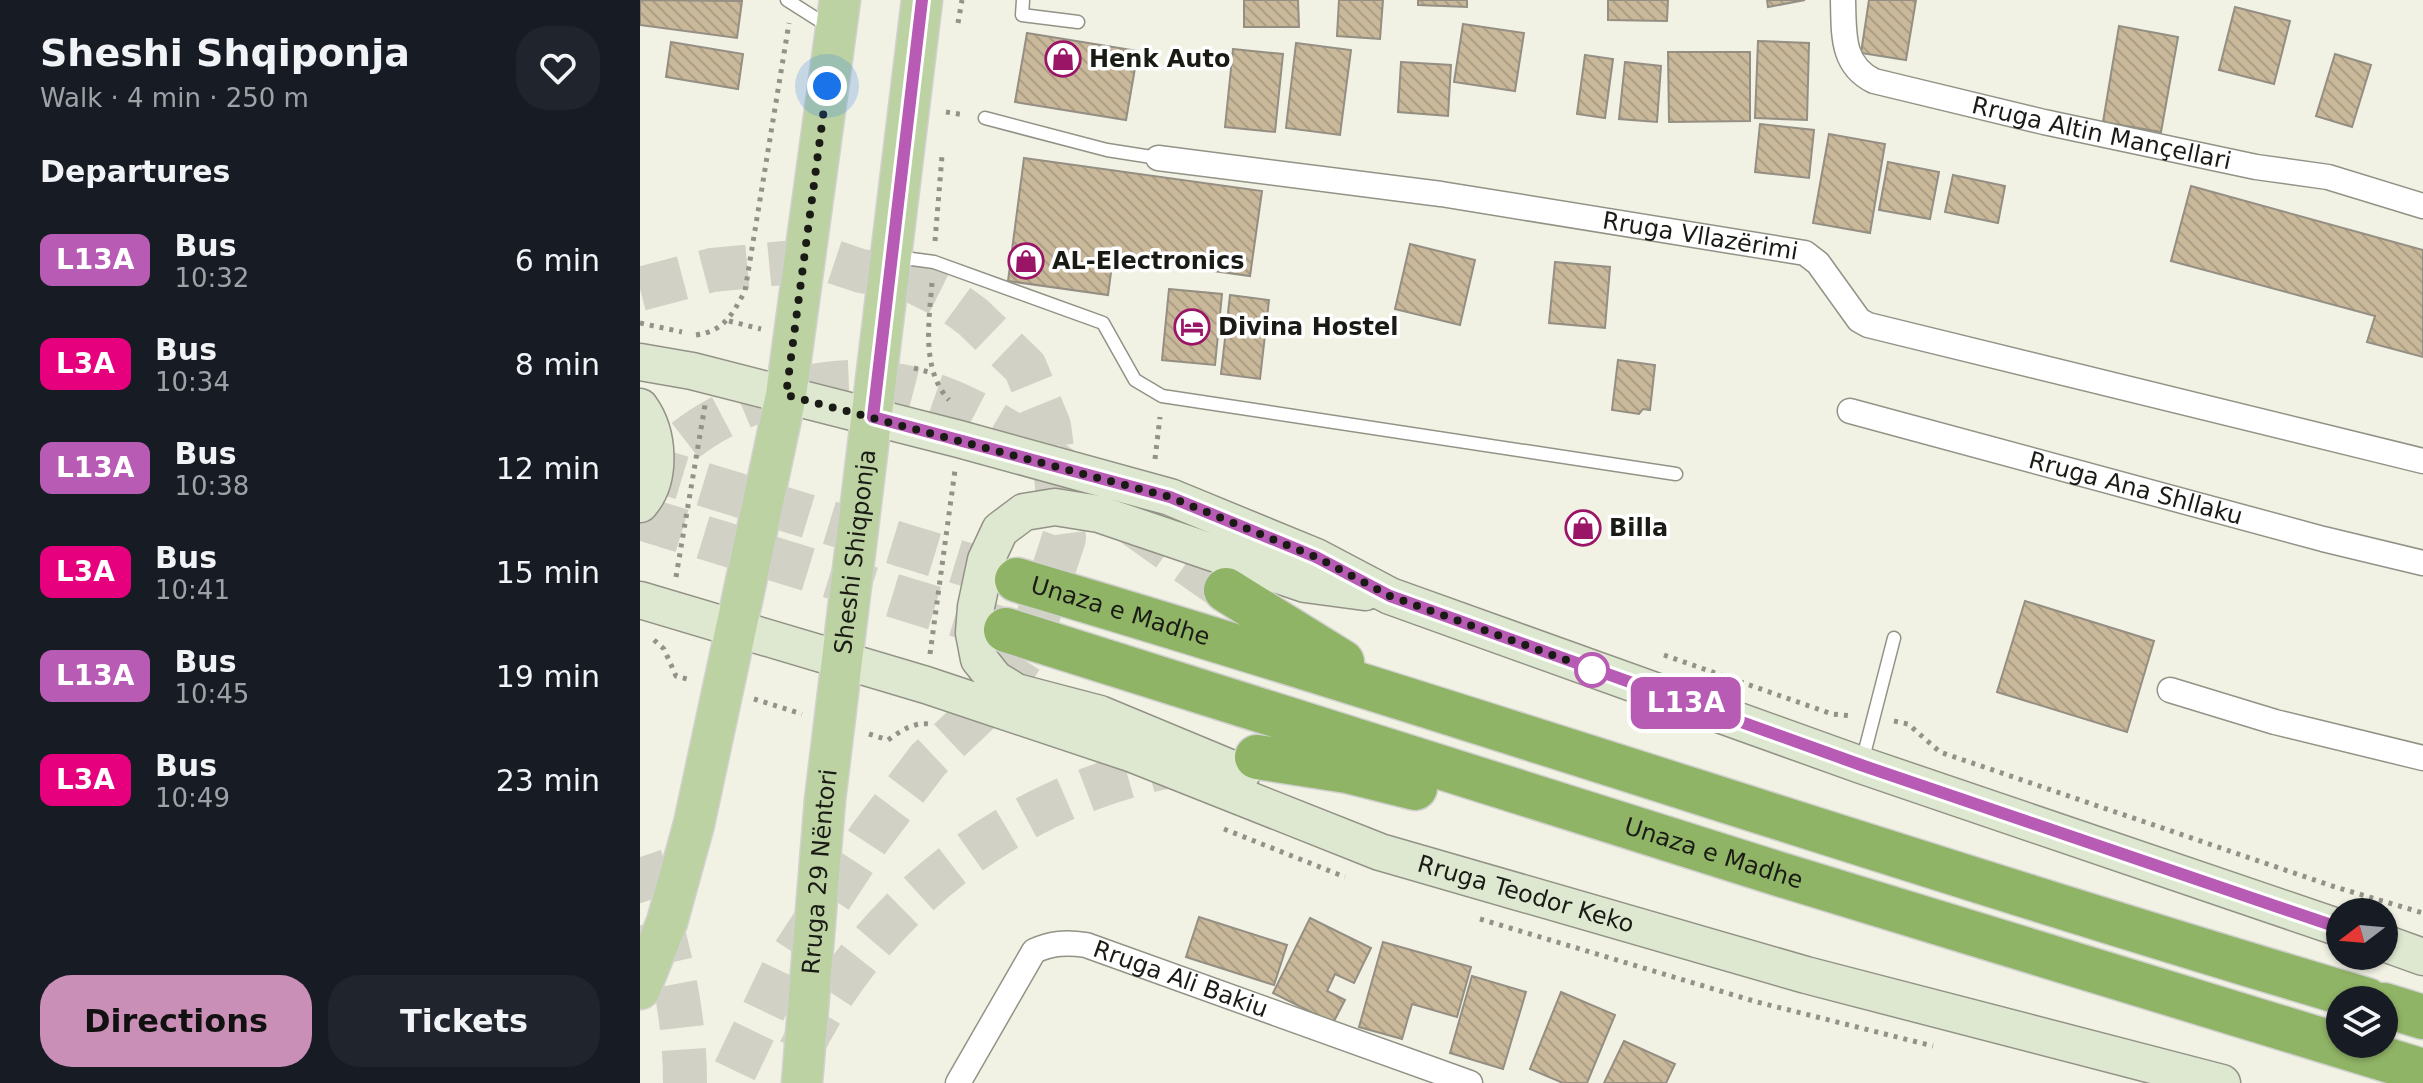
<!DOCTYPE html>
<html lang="en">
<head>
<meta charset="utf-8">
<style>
  :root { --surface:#171b24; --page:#20242c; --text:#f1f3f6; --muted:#9ea1a6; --accent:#ca8fb6 }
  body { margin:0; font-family:"DejaVu Sans",sans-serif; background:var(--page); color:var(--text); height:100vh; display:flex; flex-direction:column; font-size:30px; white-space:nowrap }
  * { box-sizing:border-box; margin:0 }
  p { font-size:26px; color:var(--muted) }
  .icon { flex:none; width:44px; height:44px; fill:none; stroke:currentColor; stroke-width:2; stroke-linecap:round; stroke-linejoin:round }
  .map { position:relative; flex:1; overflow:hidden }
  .panel { display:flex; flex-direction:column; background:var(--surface); width:640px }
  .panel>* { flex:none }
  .badge { padding:0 16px; border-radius:12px; font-size:28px; line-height:52px }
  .needle { width:52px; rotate:254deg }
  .tools { position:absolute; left:1686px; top:898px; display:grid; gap:16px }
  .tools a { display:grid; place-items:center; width:72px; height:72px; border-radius:50%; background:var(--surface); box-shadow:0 2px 6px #0004; font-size:40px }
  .you { position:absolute; width:40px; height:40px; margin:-20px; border:6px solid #fff; border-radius:50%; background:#1a73e8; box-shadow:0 0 0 12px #1a73e833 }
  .map>.badge { position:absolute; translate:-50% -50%; box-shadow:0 0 0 4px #fff }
  h2 { padding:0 40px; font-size:30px; line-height:72px }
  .round { display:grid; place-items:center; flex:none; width:84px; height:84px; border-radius:32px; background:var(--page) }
  .overview { display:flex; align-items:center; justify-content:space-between; height:136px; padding:0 40px }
  h1 { font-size:38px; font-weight:600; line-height:60px }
  .primary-button { display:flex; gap:16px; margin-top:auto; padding:16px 40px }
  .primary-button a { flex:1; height:92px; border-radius:32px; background:var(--accent); color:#111; font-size:32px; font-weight:600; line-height:92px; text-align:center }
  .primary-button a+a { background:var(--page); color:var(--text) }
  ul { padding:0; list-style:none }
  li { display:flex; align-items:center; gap:24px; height:104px; padding:0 40px }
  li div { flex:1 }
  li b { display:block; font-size:30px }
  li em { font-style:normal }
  li .badge { min-width:88px; font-weight:700; text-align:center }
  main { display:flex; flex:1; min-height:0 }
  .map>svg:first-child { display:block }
  .building { fill:url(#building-back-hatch); stroke:#948e83; stroke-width:2 }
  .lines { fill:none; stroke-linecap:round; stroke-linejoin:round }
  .highway-tunnel { stroke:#d1d1c5; stroke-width:44; stroke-dasharray:44 22; stroke-linecap:butt }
  .lane-casing { stroke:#929286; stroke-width:15 }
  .street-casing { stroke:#929286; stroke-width:27 }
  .secondary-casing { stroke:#929286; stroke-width:39 }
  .primary-casing { stroke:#d1d1d0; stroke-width:43 }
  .highway-casing { stroke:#d1d1d0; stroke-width:47 }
  .path { stroke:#929289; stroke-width:5; stroke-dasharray:4 6; stroke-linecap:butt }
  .lane { stroke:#fff; stroke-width:12 }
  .street { stroke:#fff; stroke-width:24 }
  .secondary { stroke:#dee8d1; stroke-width:36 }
  .primary { stroke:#bcd2a3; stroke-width:40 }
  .highway { stroke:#90b466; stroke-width:44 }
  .line-casing { stroke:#fff; stroke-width:18 }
  .line { stroke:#b75bb4; stroke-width:12 }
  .walk { stroke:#1b1b16; stroke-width:8; stroke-dasharray:0 14.4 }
  .stop-dot { fill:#fff; stroke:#b75bb4; stroke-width:4 }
  .labels { text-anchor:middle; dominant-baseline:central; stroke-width:7; stroke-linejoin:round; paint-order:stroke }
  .poi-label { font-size:24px; font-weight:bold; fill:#1b1b16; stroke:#fff; text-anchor:start }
  .street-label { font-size:24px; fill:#1b1b16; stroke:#fff }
</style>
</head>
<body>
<main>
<section class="panel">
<div class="overview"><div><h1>Sheshi Shqiponja</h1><p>Walk · 4 min · 250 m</p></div><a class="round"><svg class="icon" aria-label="heart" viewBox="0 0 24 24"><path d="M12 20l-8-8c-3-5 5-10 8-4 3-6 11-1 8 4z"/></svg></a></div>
<h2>Departures</h2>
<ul>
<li><span class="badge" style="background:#b75bb4;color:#fff">L13A</span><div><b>Bus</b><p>10:32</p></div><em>6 min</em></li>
<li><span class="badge" style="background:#e6007e;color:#fff">L3A</span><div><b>Bus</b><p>10:34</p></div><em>8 min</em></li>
<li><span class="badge" style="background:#b75bb4;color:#fff">L13A</span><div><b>Bus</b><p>10:38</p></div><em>12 min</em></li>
<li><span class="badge" style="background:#e6007e;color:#fff">L3A</span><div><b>Bus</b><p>10:41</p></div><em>15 min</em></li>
<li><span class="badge" style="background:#b75bb4;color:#fff">L13A</span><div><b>Bus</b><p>10:45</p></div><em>19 min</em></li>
<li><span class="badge" style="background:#e6007e;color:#fff">L3A</span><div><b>Bus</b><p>10:49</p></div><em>23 min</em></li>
</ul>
<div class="primary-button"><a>Directions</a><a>Tickets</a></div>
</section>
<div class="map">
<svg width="1783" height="1083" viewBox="0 0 1783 1083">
  <defs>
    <pattern id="building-back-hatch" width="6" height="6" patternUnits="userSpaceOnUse" patternTransform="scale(2)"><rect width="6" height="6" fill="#c9b99a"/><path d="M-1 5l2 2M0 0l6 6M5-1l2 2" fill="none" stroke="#ac9e84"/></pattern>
  </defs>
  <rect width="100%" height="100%" fill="#f1f1e4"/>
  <!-- building -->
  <g class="building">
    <polygon points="0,0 102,1 97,38 0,25"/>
    <polygon points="604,0 658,0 659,27 604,27"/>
    <polygon points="699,0 743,0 740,39 697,36"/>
    <polygon points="778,0 827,0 827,7 778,5"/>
    <polygon points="968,0 1028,0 1027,21 968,20"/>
    <polygon points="1127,0 1165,0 1128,7"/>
    <polygon points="1229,0 1276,0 1266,60 1221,53"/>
    <polygon points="1595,7 1650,21 1634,84 1579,70"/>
    <polygon points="823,24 884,33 875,91 814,82"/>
    <polygon points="1479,26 1538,37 1521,132 1463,122"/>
    <polygon points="387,33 498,51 486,120 375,102"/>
    <polygon points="1118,41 1169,43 1167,120 1115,118"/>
    <polygon points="31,42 103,54 98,89 26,77"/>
    <polygon points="656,43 711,50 700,135 646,128"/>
    <polygon points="593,49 643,54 635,132 585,127"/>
    <polygon points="1028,52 1110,52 1110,121 1029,122"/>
    <polygon points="1695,54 1731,65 1712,127 1676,116"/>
    <polygon points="945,55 973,59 965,118 937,114"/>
    <polygon points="761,62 811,65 808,116 758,112"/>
    <polygon points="985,62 1021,66 1017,122 979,119"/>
    <polygon points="1120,124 1174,130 1169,178 1115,172"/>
    <polygon points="1189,134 1245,144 1230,233 1173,223"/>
    <polygon points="384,158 622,191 610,276 473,257 468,295 368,281"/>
    <polygon points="1248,162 1299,172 1290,219 1239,210"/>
    <polygon points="1313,175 1365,186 1358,223 1305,212"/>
    <polygon points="1551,186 1783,250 1783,357 1727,342 1735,316 1531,261"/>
    <polygon points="770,244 835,260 820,325 755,309"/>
    <polygon points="915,262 970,267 965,328 909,323"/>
    <polygon points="529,289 582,294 575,365 522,360"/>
    <polygon points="590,295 629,300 620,379 581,374"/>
    <polygon points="978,360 1015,365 1010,410 1003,409 999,414 972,410"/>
    <polygon points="1385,601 1514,641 1487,732 1357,692"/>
    <polygon points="559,917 647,945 634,985 546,957"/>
    <polygon points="670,918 731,948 714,983 695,974 687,991 705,1000 693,1023 633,993"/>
    <polygon points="743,942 831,967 817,1017 772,1004 762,1039 719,1027"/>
    <polygon points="832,976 886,992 863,1069 810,1053"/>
    <polygon points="921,992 975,1015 947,1083 923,1083 890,1069"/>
    <polygon points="984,1041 1035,1064 1026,1083 964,1083"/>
  </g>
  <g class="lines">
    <!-- highway-tunnel -->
    <g class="highway-tunnel">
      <polyline points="0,289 72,270 185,259 221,271 267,278 307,298 333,317 385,367 409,426 424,538 388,647 357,695 288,760 230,837 143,970 89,1083"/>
      <polyline points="0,465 377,580"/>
      <path d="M0 488C25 450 68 420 110 404 241 354 321 394 426 472"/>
      <polyline points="0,518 366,630"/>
      <polyline points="493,524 586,590"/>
      <path d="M0 857C25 932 45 1003 45 1083"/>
      <path d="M160 1051C236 898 383 788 553 762"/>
    </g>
    <defs>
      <g id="lane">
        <polyline points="147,0 191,28"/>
        <polyline points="383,0 382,15 438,22"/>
        <polyline points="345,118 467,150 518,158"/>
        <polyline points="257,257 294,262 463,323 495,380 522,396 1036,474"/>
        <polyline points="1222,762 1254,638"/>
      </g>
      <g id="street">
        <path id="s1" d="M1203 0C1204 33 1201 65 1234 81L1404 122 1616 167 1688 177 1783 206"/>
        <path id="s2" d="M518 158 801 194 1165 253 1178 263 1219 320 1228 325 1783 461"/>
        <path id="s3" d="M1210 411 1683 539 1783 563"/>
        <polyline points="1530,690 1635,722 1783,758"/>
        <path id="s4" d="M318 1083 394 951C412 943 426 942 446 945L830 1083"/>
      </g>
      <g id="secondary">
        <polyline points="0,362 52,371 319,439 530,497 676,557 750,596 1221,765 1700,928"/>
        <path d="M0 407C19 433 22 479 0 504"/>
        <path id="s5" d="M0 600 286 685 493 754 740 852 1166 975 1582 1083"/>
        <polyline points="602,773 460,714 376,692 355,679 339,659 334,633 336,607 346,560 360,530 384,512 415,507 459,514 665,584 725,592"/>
        <polyline points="1744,943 1783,957"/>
      </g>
      <g id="primary">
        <polyline points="0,989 27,922 54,824 146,395 200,0"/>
        <path id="s6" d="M162 1083 185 800 282 0"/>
      </g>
      <g id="highway">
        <path id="s7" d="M377 580C829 714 1275 866 1727 1000"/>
        <polyline points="586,590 702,662"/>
        <path id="s8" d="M366 630 1142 875 1783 1071"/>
        <polyline points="617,757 707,771 775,788"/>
        <polyline points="1744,1005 1783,1017"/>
      </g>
    </defs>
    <!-- lane casing -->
    <use href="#lane" class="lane-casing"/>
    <!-- street casing -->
    <use href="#street" class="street-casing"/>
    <!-- secondary casing -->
    <use href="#secondary" class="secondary-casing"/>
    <!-- primary casing -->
    <use href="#primary" class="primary-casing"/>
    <!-- highway casing -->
    <use href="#highway" class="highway-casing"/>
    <!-- path -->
    <g class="path">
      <polyline points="318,23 322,0"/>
      <polyline points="306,112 325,115"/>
      <polyline points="295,241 302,156"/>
      <path d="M292 283C289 321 281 370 309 400"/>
      <polyline points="89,321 121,329"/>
      <polyline points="0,323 42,332"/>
      <path d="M56 335C84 331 92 315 105 291L149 23"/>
      <polyline points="274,368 292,373"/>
      <polyline points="515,459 520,417"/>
      <polyline points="36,577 65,405"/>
      <polyline points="14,640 24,649 36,676 51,680"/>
      <polyline points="290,654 315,470"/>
      <polyline points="1024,655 1192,714 1212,716"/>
      <polyline points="114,699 162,714"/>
      <polyline points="1254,721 1268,724 1300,752 1692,886 1783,913"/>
      <path d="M229 734 248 740C261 731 273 722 289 724"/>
      <polyline points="584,829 705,877"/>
      <polyline points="840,919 1117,1002 1293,1046"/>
    </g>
    <!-- lane -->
    <use href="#lane" class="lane"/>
    <!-- street -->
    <use href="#street" class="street"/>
    <!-- secondary -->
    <use href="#secondary" class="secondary"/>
    <!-- primary -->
    <use href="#primary" class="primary"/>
    <!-- highway -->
    <use href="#highway" class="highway"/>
  </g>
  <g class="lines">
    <defs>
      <polyline id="line" points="282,0 233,417 530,497 676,557 750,596 1221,765 1700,928"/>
    </defs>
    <!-- line casing -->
    <use href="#line" class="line-casing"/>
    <!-- line -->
    <use href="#line" class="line"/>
    <!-- walk -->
    <polyline class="walk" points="187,86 146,395 530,497 676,557 750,596 965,674 952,670"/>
  </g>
  <!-- icons -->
  <defs>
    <symbol id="shop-ring" viewBox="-11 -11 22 22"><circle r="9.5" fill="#fff" stroke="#9b1567" stroke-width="1.5"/><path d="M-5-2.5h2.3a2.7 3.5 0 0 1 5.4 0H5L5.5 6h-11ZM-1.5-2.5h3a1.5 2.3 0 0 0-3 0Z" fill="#9b1567"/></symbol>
    <symbol id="hotel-ring" viewBox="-11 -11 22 22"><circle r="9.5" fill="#fff" stroke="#9b1567" stroke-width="1.5"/><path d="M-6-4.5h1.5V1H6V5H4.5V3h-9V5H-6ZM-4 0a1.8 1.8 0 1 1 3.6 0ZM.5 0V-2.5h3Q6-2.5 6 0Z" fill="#9b1567"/></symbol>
  </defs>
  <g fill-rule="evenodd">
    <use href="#shop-ring" x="403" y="39" width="40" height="40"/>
    <use href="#shop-ring" x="366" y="241" width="40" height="40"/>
    <use href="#hotel-ring" x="532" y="307" width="40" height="40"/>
    <use href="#shop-ring" x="923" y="508" width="40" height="40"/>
  </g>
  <!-- markers -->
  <circle class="stop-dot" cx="952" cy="670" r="16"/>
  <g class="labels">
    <!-- poi labels -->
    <g class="poi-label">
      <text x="449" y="59">Henk Auto</text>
      <text x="412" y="261">AL-Electronics</text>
      <text x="578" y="327">Divina Hostel</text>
      <text x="969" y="528">Billa</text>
    </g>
    <!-- street labels -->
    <g class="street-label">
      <text stroke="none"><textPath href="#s1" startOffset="326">Rruga Altin Mançellari</textPath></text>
      <text stroke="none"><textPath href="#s2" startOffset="548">Rruga Vllazërimi</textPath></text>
      <text stroke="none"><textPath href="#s3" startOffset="296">Rruga Ana Shllaku</textPath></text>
      <text stroke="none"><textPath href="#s6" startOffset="534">Sheshi Shiqponja</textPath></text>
      <text stroke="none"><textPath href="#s7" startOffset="108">Unaza e Madhe</textPath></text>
      <text stroke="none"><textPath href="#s8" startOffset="742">Unaza e Madhe</textPath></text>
      <text stroke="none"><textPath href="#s6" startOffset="212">Rruga 29 Nëntori</textPath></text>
      <text stroke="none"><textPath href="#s5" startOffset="934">Rruga Teodor Keko</textPath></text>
      <text stroke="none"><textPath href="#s4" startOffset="306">Rruga Ali Bakiu</textPath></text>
    </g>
  </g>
</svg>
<div class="tools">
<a><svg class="needle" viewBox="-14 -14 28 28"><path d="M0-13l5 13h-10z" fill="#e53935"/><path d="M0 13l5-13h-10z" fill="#9ea1a6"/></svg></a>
<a><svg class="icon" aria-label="layers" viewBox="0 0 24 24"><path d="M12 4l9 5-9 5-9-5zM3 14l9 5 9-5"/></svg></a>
</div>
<div class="you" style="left:187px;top:86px"></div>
<b class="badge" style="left:1046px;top:703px;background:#b75bb4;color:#fff">L13A</b>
</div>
</main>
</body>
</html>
